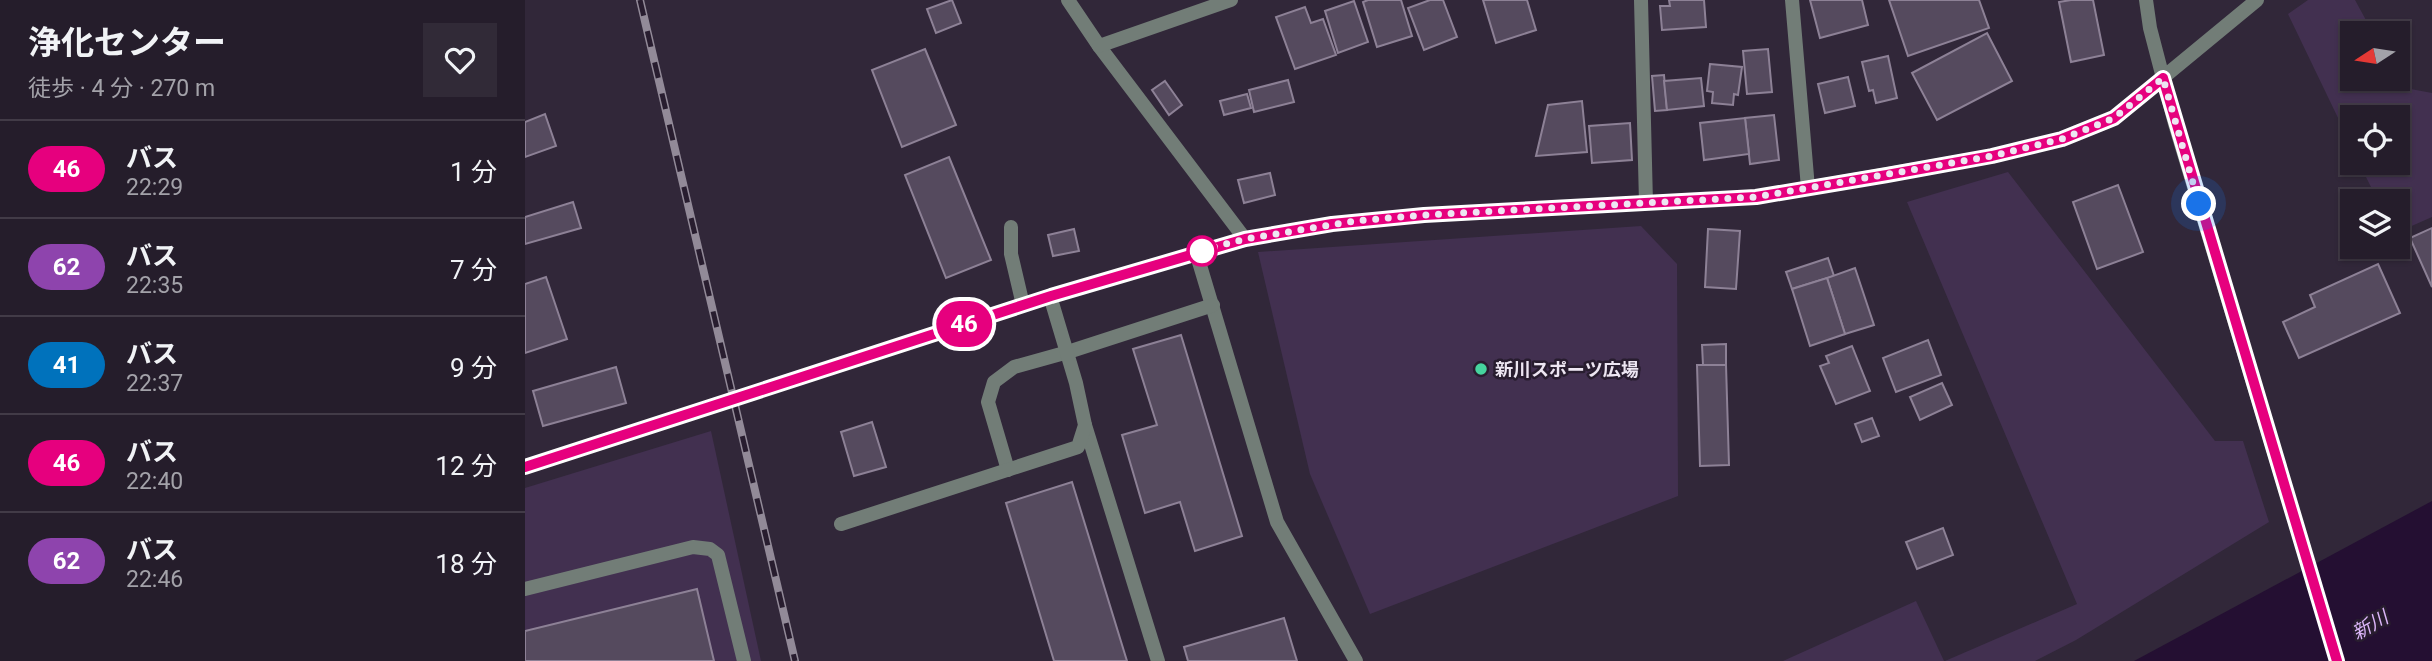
<!DOCTYPE html>
<html lang="ja">
<head>
<meta charset="utf-8">
<style>
  :root { --surface:#251d2b; --page:#312a37; --text:#f1f3f6; --muted:#a3a2a9; --line:#423b47 }
  body { margin:0; font-family:Roboto,"Noto Sans JP",sans-serif; background:var(--page); color:var(--text); height:100vh; display:flex; flex-direction:column; font-size:26px; white-space:nowrap }
  * { box-sizing:border-box; margin:0 }
  p { font-size:23px; color:var(--muted) }
  .icon { flex:none; width:38px; height:38px; fill:none; stroke:currentColor; stroke-width:2; stroke-linecap:round; stroke-linejoin:round }
  .map { position:relative; flex:1; overflow:hidden }
  .details { display:flex; flex-direction:column; background:var(--surface); width:525px }
  .details>* { flex:none }
  .badge { padding:0 14px; border-radius:23px; font-size:24px; line-height:46px }
  .needle { width:46px; rotate:258deg }
  .buttons { position:absolute; left:1815px; top:21px; display:grid; gap:14px }
  .buttons a { display:grid; place-items:center; width:70px; height:70px; border-radius:0px; background:var(--surface); box-shadow:0 2px 5px #0004,0 0 0 2px var(--line); font-size:35px }
  .you { position:absolute; width:35px; height:35px; margin:-18px; border:5px solid #fff; border-radius:50%; background:#1a73e8; box-shadow:0 0 0 10px #1a73e833 }
  .map>.badge { position:absolute; translate:-50% -50%; box-shadow:0 0 0 4px #fff }
  .round { display:grid; place-items:center; flex:none; width:74px; height:74px; border-radius:0px; background:var(--page) }
  .headline { display:flex; align-items:center; justify-content:space-between; height:119px; padding:0 28px }
  h1 { font-size:33px; font-weight:700; line-height:52px }
  ul { padding:0; list-style:none }
  li { display:flex; align-items:center; gap:21px; height:98px; padding:0 28px; border-top:2px solid var(--line) }
  li div { flex:1 }
  li b { display:block; font-size:26px }
  li em { font-style:normal }
  li .badge { min-width:77px; font-weight:700; text-align:center }
  main { display:flex; flex:1; min-height:0 }
  .map>svg:first-child { display:block }
  .green { fill:#423050 }
  .water { fill:#240f32 }
  .building { fill:#554a5e; stroke:#8d8196; stroke-width:2 }
  .lines { fill:none; stroke-linecap:round; stroke-linejoin:round }
  .service { stroke:#727d77; stroke-width:14 }
  .minor { stroke:#727d77; stroke-width:14 }
  .tertiary { stroke:#727d77; stroke-width:14 }
  .rail-casing { stroke:#928a98; stroke-width:8 }
  .rail { stroke:#281d2f; stroke-width:5; stroke-dasharray:16; stroke-linecap:butt }
  .line-casing { stroke:#fff; stroke-width:16 }
  .line { stroke:#e6007e; stroke-width:10 }
  .walk { stroke:#ede6f2; stroke-width:7; stroke-dasharray:0 12.6 }
  .stop-dot { fill:#fff; stroke:#e6007e; stroke-width:3.5 }
  .poi-dot { fill:#46d49e; stroke:#281d2f; stroke-width:2.5 }
  .labels { text-anchor:middle; dominant-baseline:central; stroke-width:5; stroke-linejoin:round; paint-order:stroke }
  .poi-label { font-size:18px; font-weight:bold; fill:#ede6f2; stroke:#281d2f; text-anchor:start }
  .water-label { font-size:19px; font-style:italic; fill:#dcb6f9; stroke:#281d2f }
</style>
</head>
<body>
<main>
<section class="details">
<div class="headline"><div><h1>浄化センター</h1><p>徒歩 · 4 分 · 270 m</p></div><a class="round"><svg class="icon" aria-label="heart" viewBox="0 0 24 24"><path d="M12 20l-8-8c-3-5 5-10 8-4 3-6 11-1 8 4z"/></svg></a></div>
<ul>
<li><span class="badge" style="background:#e6007e;color:#fff">46</span><div><b>バス</b><p>22:29</p></div><em>1 分</em></li>
<li><span class="badge" style="background:#8e44ad;color:#fff">62</span><div><b>バス</b><p>22:35</p></div><em>7 分</em></li>
<li><span class="badge" style="background:#0072bc;color:#fff">41</span><div><b>バス</b><p>22:37</p></div><em>9 分</em></li>
<li><span class="badge" style="background:#e6007e;color:#fff">46</span><div><b>バス</b><p>22:40</p></div><em>12 分</em></li>
<li><span class="badge" style="background:#8e44ad;color:#fff">62</span><div><b>バス</b><p>22:46</p></div><em>18 分</em></li>
</ul>
</section>
<div class="map">
<svg width="1907" height="661" viewBox="0 0 1907 661">
  <rect width="100%" height="100%" fill="#312739"/>
  <!-- green -->
  <g class="green">
    <polygon points="1783,0 1830,0 1848,33 1827,33 1827,79 1871,79 1875,87 1907,93 1907,217 1873,232 1872,201 1853,201 1834,163 1872,163 1872,117 1827,117 1827,147 1763,14"/>
    <polygon points="1483,172 1690,441 1718,441 1744,522 1551,640 1510,661 1420,661 1552,604 1382,202"/>
    <polygon points="1116,226 1152,264 1153,496 845,614 785,474 733,252"/>
    <polygon points="186,431 236,661 0,661 0,488"/>
    <polygon points="1391,601 1419,661 1258,661"/>
  </g>
  <!-- water -->
  <polygon class="water" points="1907,501 1907,661 1609,661"/>
  <!-- building -->
  <g class="building">
    <polygon points="427,0 436,23 411,33 402,9"/>
    <polygon points="843,0 876,0 887,36 852,47 838,2"/>
    <polygon points="905,0 918,0 932,37 899,50 883,8"/>
    <polygon points="958,0 1002,0 1011,30 971,43"/>
    <polygon points="1144,0 1179,0 1181,27 1137,30 1135,6 1145,6"/>
    <polygon points="1285,0 1337,0 1343,25 1295,38"/>
    <polygon points="1364,0 1454,0 1464,28 1383,56"/>
    <polygon points="1546,0 1568,0 1579,55 1546,62 1534,2"/>
    <polygon points="829,1 843,42 813,53 800,11"/>
    <polygon points="780,7 786,23 798,19 811,55 770,69 751,17"/>
    <polygon points="1462,33 1487,81 1412,120 1387,73"/>
    <polygon points="400,49 431,125 377,147 347,70"/>
    <polygon points="1243,49 1247,92 1222,94 1218,51"/>
    <polygon points="1363,56 1372,98 1351,103 1348,90 1344,91 1337,62"/>
    <polygon points="1185,64 1217,67 1213,95 1209,94 1208,105 1187,103 1188,92 1182,91"/>
    <polygon points="1139,75 1142,110 1130,111 1127,76"/>
    <polygon points="1323,77 1330,106 1300,113 1293,84"/>
    <polygon points="1176,78 1179,106 1142,110 1139,81"/>
    <polygon points="763,80 769,102 729,112 724,90"/>
    <polygon points="640,81 657,105 644,115 627,90"/>
    <polygon points="722,94 726,108 699,115 695,101"/>
    <polygon points="1057,101 1062,152 1011,156 1023,105"/>
    <polygon points="20,114 31,146 0,157 0,122"/>
    <polygon points="1249,115 1254,160 1225,164 1220,118"/>
    <polygon points="1220,118 1224,154 1179,160 1175,123"/>
    <polygon points="1105,123 1107,160 1067,163 1064,126"/>
    <polygon points="424,157 466,260 421,278 380,175"/>
    <polygon points="745,173 750,195 719,203 713,180"/>
    <polygon points="1593,185 1618,252 1572,269 1548,202"/>
    <polygon points="48,202 56,228 0,244 0,217"/>
    <polygon points="1907,228 1907,287 1885,238"/>
    <polygon points="549,229 554,251 528,256 523,235"/>
    <polygon points="1183,229 1215,231 1211,289 1180,287"/>
    <polygon points="1303,258 1309,276 1267,289 1261,272"/>
    <polygon points="1853,264 1875,313 1774,358 1758,322 1790,307 1785,295"/>
    <polygon points="1330,268 1349,325 1320,334 1302,278"/>
    <polygon points="21,277 42,339 0,353 0,284"/>
    <polygon points="1302,278 1320,334 1285,346 1267,289"/>
    <polygon points="656,335 717,536 670,551 655,502 620,513 597,435 632,425 608,349"/>
    <polygon points="1403,340 1416,375 1371,392 1358,358"/>
    <polygon points="1201,344 1201,365 1178,365 1177,345"/>
    <polygon points="1327,346 1345,391 1311,404 1295,366 1304,363 1301,356"/>
    <polygon points="1172,365 1201,365 1204,465 1175,466"/>
    <polygon points="91,367 101,403 18,426 8,391"/>
    <polygon points="1417,383 1427,405 1395,420 1385,397"/>
    <polygon points="1347,418 1354,436 1337,442 1330,424"/>
    <polygon points="347,422 361,467 329,476 316,432"/>
    <polygon points="547,482 602,661 529,661 481,503"/>
    <polygon points="1418,528 1428,555 1392,569 1381,542"/>
    <polygon points="172,589 189,661 0,661 0,631"/>
    <polygon points="759,618 772,661 663,661 659,647"/>
  </g>
  <g class="lines">
    <!-- service -->
    <g class="service">
      <polyline points="1116,0 1121,203"/>
      <polyline points="1267,0 1283,188"/>
      <polyline points="486,227 486,254 498,305"/>
      <polyline points="671,252 752,522 831,661"/>
      <polyline points="560,425 633,661"/>
      <polyline points="483,470 463,402 469,382 489,367 543,352 688,305"/>
      <polyline points="316,524 553,447 560,425 551,383 525,296"/>
      <polyline points="0,589 168,547 185,549 193,555 219,661"/>
    </g>
    <!-- minor -->
    <g class="minor">
      <polyline points="543,0 574,46 720,239"/>
      <polyline points="574,46 706,0"/>
    </g>
    <!-- tertiary -->
    <g class="tertiary">
      <polyline points="1621,0 1625,28 1650,124 1812,661"/>
      <polyline points="0,467 525,296 720,239 807,224 899,215 1231,197 1467,156 1537,139 1589,118 1732,0"/>
    </g>
    <defs>
      <polyline id="rail" points="115,0 270,661"/>
    </defs>
    <!-- rail casing -->
    <use href="#rail" class="rail-casing"/>
    <!-- rail -->
    <use href="#rail" class="rail"/>
  </g>
  <g class="lines">
    <defs>
      <polyline id="line" points="0,467 526,296 720,239 807,224 899,215 1231,197 1362,175 1467,156 1537,139 1589,118 1638,78 1812,661"/>
    </defs>
    <!-- line casing -->
    <use href="#line" class="line-casing"/>
    <!-- line -->
    <use href="#line" class="line"/>
    <!-- walk -->
    <polyline class="walk" points="677,251 671,252 720,239 830,221 899,215 1231,197 1467,156 1537,139 1589,118 1638,78 1674,204"/>
  </g>
  <!-- markers -->
  <circle class="stop-dot" cx="677" cy="251" r="14"/>
  <circle class="poi-dot" cx="956" cy="369" r="7"/>
  <g class="labels">
    <!-- poi labels -->
    <g class="poi-label">
      <text x="970" y="369">新川スポーツ広場</text>
    </g>
    <!-- water labels -->
    <g class="water-label">
      <text transform="translate(1845 625) rotate(-30)">新川</text>
    </g>
  </g>
</svg>
<div class="buttons">
<a><svg class="needle" viewBox="-14 -14 28 28"><path d="M0-13l5 13h-10z" fill="#e53935"/><path d="M0 13l5-13h-10z" fill="#a3a2a9"/></svg></a>
<a><svg class="icon" aria-label="locate" viewBox="0 0 24 24"><circle cx="12" cy="12" r="6"/><path d="M12 2v4M12 18v4M2 12h4M18 12h4"/></svg></a>
<a><svg class="icon" aria-label="layers" viewBox="0 0 24 24"><path d="M12 4l9 5-9 5-9-5zM3 14l9 5 9-5"/></svg></a>
</div>
<div class="you" style="left:1674px;top:204px"></div>
<b class="badge" style="left:439px;top:324px;background:#e6007e;color:#fff">46</b>
</div>
</main>
</body>
</html>
